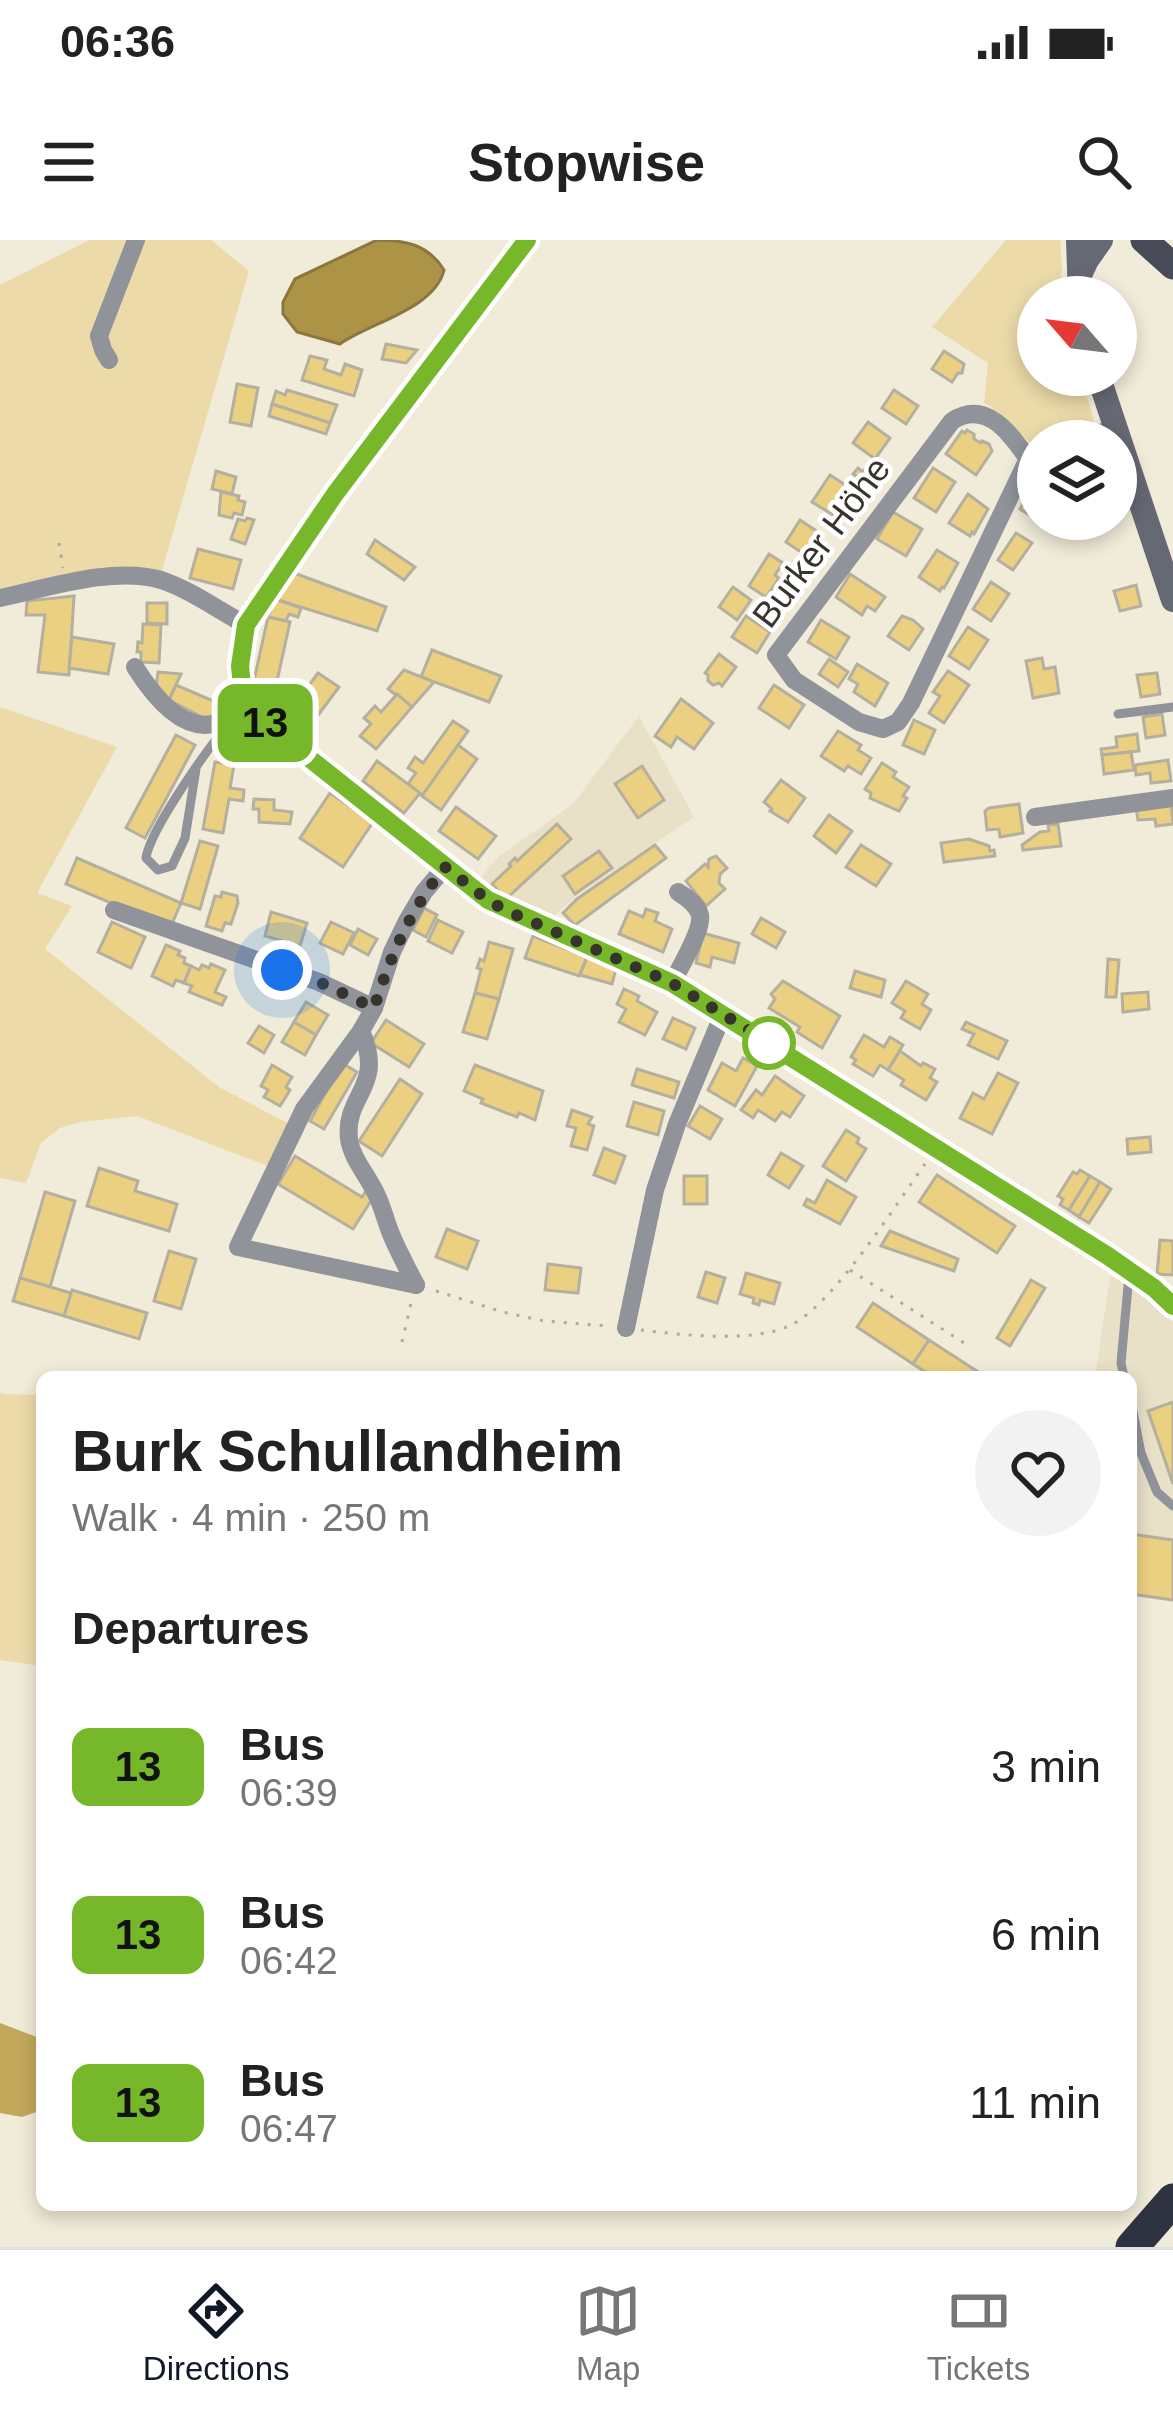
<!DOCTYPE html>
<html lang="en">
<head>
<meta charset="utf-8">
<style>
  :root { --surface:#fff; --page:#f2f2f2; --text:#222; --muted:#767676; --line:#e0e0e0; --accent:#111827 }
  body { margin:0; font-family:Helvetica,sans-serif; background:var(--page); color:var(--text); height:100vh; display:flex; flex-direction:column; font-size:45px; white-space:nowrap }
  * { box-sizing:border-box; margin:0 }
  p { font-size:39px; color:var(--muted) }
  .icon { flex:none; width:66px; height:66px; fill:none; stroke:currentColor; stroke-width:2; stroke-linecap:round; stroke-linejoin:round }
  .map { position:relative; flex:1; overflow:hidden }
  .details { position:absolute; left:36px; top:1131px; width:1101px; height:840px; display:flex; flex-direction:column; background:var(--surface); border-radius:18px; box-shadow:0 6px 18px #0003 }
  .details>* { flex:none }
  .badge { padding:0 24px; border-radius:18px; font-size:42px; line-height:78px }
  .needle { width:78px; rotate:298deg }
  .buttons { position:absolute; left:1017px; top:36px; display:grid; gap:24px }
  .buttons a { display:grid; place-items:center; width:120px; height:120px; border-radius:50%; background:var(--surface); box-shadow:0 6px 18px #0003; font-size:60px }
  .you { position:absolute; width:60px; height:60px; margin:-30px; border:9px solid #fff; border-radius:50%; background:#1a73e8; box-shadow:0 0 0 18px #1a73e833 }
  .map>.badge { position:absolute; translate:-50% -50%; box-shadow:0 0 0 6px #fff }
  h2 { padding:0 36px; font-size:45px; line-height:108px }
  .round { display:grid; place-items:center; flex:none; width:126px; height:126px; border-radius:63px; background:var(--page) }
  .head { display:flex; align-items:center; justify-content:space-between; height:204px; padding:0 36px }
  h1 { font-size:57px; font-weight:700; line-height:90px }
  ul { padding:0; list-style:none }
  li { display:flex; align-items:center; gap:36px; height:168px; padding:0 36px }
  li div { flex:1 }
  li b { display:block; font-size:45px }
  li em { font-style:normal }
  li .badge { min-width:132px; font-weight:700; text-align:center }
  .status { display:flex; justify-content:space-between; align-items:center; height:84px; padding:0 60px; background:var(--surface); direction:ltr }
  .status svg { height:33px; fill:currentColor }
  header { display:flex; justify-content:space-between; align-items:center; height:156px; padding:0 36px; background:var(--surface); font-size:54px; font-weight:700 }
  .tabs { display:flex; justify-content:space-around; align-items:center; height:168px; border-top:3px solid var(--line); background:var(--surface); font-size:33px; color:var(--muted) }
  .tabs a { display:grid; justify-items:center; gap:6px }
  .tabs .current { color:var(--accent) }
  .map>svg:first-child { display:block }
  .built { fill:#e9e0c8 }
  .green { fill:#ecdba9 }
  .forest { fill:#c3a85b }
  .water { fill:#ad9345; stroke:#8a763e; stroke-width:3 }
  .building { fill:#ecd082; stroke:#b5af9e; stroke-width:3 }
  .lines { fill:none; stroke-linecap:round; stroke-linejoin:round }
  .path { stroke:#aea99b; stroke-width:3; stroke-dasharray:3 9; stroke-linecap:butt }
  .lane { stroke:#90939a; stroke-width:9 }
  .street { stroke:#90939a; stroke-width:18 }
  .secondary { stroke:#656973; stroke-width:24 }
  .primary { stroke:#474b58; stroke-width:27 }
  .highway { stroke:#2f3341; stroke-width:33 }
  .line-casing { stroke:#fff; stroke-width:27 }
  .line { stroke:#76b82a; stroke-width:18 }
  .walk { stroke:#37342d; stroke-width:12; stroke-dasharray:0 21.6 }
  .stop-dot { fill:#fff; stroke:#76b82a; stroke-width:6 }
  .labels { text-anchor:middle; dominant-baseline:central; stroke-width:9; stroke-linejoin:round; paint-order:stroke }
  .street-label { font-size:36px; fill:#37342d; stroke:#fff }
</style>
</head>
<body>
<div class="status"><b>06:36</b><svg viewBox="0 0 49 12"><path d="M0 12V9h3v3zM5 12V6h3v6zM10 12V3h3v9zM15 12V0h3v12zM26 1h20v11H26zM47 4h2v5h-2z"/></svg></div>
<header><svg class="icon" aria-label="menu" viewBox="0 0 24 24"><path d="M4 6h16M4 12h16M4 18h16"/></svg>Stopwise<svg class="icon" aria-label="search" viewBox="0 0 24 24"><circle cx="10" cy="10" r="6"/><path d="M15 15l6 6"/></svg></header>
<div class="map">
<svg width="1173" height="2007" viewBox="0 0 1173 2007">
  <rect width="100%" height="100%" fill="#f1ebd9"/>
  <!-- built -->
  <g class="built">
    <polygon points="639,476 694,577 575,657 550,680 515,665 478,641 498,617 573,564"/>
    <polygon points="1110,1036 1138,1050 1173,1082 1173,1362 1131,1356 1131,1137 1095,1137"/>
  </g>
  <!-- green -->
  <g class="green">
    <polygon points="89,0 211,0 249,31 160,337 0,358 0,45"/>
    <path d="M1006 0H1060L1062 28 1059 57H1038V135H1078L1089 162 1094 184 1031 203C1011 189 1008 176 984 163L988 123 932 87Z"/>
    <polygon points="0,467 117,507 37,653 72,666 45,709 219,847 293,886 273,928 137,876 80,882 60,888 41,903 26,943 0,938"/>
    <polygon points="0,1149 1,1154 42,1155 42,1426 0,1420"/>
  </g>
  <!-- forest -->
  <polygon class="forest" points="0,1783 42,1799 42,1870 22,1877 0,1873"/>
  <!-- water -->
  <path class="water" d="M377 0C404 0 428 4 444 30 435 69 369 83 340 104L297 92 283 74V62L295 39Z"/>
  <!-- building -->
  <g class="building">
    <polygon points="386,104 417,110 406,123 382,119"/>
    <polygon points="944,111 964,124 962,133 958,133 952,142 932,129"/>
    <polygon points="310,116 327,120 324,129 341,135 345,124 362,130 354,156 302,140"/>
    <polygon points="237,144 258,148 251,186 230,182"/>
    <polygon points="287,150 337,165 330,183 272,164 276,151 285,155"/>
    <polygon points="894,150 918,166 906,184 882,168"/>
    <polygon points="272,164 330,183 326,194 269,176"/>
    <polygon points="868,182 890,198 875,219 853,203"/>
    <polygon points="967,190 974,194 974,199 981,203 982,201 989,204 992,211 976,235 946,214 962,191 965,193"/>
    <polygon points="869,223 883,233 871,256 855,247 860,239 853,234 858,228 863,232"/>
    <polygon points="933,228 955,242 936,272 914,258"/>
    <polygon points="216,231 236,237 232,254 212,249"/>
    <polygon points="830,235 853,250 842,267 839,265 833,275 812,262"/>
    <polygon points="1038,239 1038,279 1053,279 1048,287 1020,269"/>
    <polygon points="221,252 239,256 238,260 245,262 242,275 234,273 232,278 219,275"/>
    <polygon points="968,254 988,269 974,294 972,292 970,296 949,283"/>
    <polygon points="893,272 922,289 906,316 877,299"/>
    <polygon points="247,278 254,280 245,304 231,299 238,279 245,281"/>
    <polygon points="800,280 821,294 807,316 786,302"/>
    <polygon points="1016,293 1032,303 1013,330 998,320"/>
    <polygon points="375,300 415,327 404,340 367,314"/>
    <polygon points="198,309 241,320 233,349 190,338"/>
    <polygon points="937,310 958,323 944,348 942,347 940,351 919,337"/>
    <polygon points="769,314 783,323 775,335 779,338 766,357 749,346"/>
    <polygon points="294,333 386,367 377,391 275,359"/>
    <polygon points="850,334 885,357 875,371 867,366 862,375 836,357"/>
    <polygon points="991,342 1009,354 991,381 973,369"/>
    <polygon points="1136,345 1141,366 1120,371 1114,351"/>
    <polygon points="733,347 751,360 737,380 719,367"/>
    <polygon points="74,356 69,435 38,432 45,375 26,375 27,361"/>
    <polygon points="275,359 301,368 298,377 289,374 286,381 268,377"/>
    <polygon points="147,363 167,363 167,384 147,383"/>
    <polygon points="746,376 770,392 757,413 732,397"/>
    <polygon points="902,376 913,380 923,389 909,410 888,396"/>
    <polygon points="268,377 290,382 275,450 253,445"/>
    <polygon points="821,380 849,397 836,419 808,402"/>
    <polygon points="143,384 161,385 159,423 141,422 141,412 137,412 138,402 142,403"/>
    <polygon points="968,387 988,400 969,429 949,416"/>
    <polygon points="72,397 114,404 108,434 69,428"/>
    <polygon points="432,410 501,436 489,462 421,437"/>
    <polygon points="719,414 736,427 722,446 719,443 713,445 708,441 708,435 705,433"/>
    <polygon points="1042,418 1044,429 1055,427 1059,453 1033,458 1026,421"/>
    <polygon points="829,419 848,432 838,447 819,434"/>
    <polygon points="857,424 888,443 875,466 854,452 858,444 849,439"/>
    <polygon points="404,430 434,442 412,467 388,449"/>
    <polygon points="948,431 969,445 944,483 929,473 940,456 933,452"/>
    <polygon points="158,432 181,434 169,460 156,448"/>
    <polygon points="318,433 339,447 304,494 284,479"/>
    <polygon points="1157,433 1160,454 1141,457 1137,435"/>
    <polygon points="176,445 218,463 210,481 169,460"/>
    <polygon points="774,445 804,465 789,488 759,468"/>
    <polygon points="397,454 412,467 376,509 360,496 371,484 364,478 375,466 381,472"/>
    <polygon points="681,459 713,483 694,509 677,497 671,507 655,496"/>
    <polygon points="1162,474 1165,495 1146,498 1143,477"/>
    <polygon points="914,480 935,490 924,514 903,505"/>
    <polygon points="453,481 468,491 422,556 408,544 416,533 408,528 415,517 423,523"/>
    <polygon points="838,491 861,505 858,510 871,518 861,534 848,526 844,531 821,516"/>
    <polygon points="1137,494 1139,511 1102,515 1101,509 1117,507 1116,497"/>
    <polygon points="176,495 195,505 145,598 126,588"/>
    <polygon points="458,505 477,519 441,570 422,556"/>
    <polygon points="1131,512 1134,530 1104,534 1102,515"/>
    <polygon points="1168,520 1171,541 1151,543 1150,533 1136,535 1135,525"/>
    <polygon points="377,521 420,553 404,573 363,541"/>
    <polygon points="215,522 234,525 230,548 244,550 243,561 229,559 223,593 203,589"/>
    <polygon points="882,523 896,532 893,537 909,547 903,556 907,558 899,571 870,558 871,553 865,549"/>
    <polygon points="642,526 664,560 638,578 615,544"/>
    <polygon points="781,540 805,558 788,582 770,571 772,569 764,562"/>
    <polygon points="330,553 373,582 343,627 300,598"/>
    <polygon points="254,559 274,560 274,570 292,572 290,584 259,582 259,569 253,569"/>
    <polygon points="1171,561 1173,584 1156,586 1155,579 1138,580 1136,567"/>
    <polygon points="1019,564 1023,593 1000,597 999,589 987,590 985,571 989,568"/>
    <polygon points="456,567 496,596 478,619 439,591"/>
    <polygon points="829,575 852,591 836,613 814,596"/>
    <polygon points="557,584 571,599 506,659 492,644 511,626 509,624 515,618 517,621"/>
    <polygon points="1058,584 1061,606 1023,610 1022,605 1040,592 1049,591 1048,585"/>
    <polygon points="969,599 989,606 990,611 994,610 995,616 944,622 941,603"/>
    <polygon points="200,601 218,606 200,669 181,663"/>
    <polygon points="655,605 666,618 575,685 563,673 577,659"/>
    <polygon points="861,605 891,624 876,646 846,627"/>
    <polygon points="599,611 612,628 575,654 563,636"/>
    <polygon points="716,616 727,628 720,634 719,643 725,649 706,666 686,641 705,624 708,627 709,619"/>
    <polygon points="77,618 181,663 170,688 66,644"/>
    <polygon points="222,652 237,656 238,663 231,684 225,683 222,691 206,686 215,656 221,657"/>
    <polygon points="424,668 437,675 426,697 413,690"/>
    <polygon points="646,669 658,673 655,681 672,689 663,712 619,694 629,671 643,677"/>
    <polygon points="271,672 307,683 300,706 265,696"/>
    <polygon points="761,678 785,692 776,708 752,694"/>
    <polygon points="438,680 463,692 452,713 428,701"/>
    <polygon points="112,682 145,697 131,728 98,712"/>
    <polygon points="331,682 354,693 343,714 320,703"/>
    <polygon points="358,689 377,699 368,715 350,705"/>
    <polygon points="703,693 739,703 734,723 712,717 710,727 696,723"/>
    <polygon points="533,696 587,717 579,736 525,718"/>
    <polygon points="489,702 513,709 499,759 475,753 481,729 477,728 480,719 484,721"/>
    <polygon points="166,705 180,711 178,715 185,718 184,723 191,726 184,743 176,740 173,746 152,736"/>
    <polygon points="587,717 616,729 612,744 580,735"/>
    <polygon points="1108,719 1119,720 1116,757 1106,757"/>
    <polygon points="211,724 225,730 215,752 226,757 222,765 189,752 192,746 184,743 191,726 199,730 202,725 209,728"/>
    <polygon points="855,731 885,740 881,757 850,748"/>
    <polygon points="783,741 840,776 822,808 797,792 800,787 769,768 775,759 771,754"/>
    <polygon points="906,741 928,754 922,764 931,770 920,789 901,778 905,771 892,763"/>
    <polygon points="624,749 639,756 637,761 657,772 645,795 619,782 626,769 617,764"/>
    <polygon points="1148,752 1149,769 1123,772 1122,754"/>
    <polygon points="475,753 499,759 487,799 463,792"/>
    <polygon points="306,762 328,775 316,795 294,782"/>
    <polygon points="673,778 695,788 686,809 663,799"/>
    <polygon points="386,780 424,804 409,827 371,803"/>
    <polygon points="294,782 316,795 305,815 282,802"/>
    <polygon points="966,782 1007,801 998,819 968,805 974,794 962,789"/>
    <polygon points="259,786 274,795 264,813 248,803"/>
    <polygon points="864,795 884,807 890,797 903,805 888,830 880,825 873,836 853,824 856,820 851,817"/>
    <polygon points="900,811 921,826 923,823 935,829 930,838 937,842 926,860 901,845 904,840 888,830"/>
    <polygon points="743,818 757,826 735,866 708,850 722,823 736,831"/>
    <polygon points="342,823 357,832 324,889 310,881"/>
    <polygon points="272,825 292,837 286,847 290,850 280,866 264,857 268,850 261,846"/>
    <polygon points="475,825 543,851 535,880 519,873 517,877 481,863 483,859 464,851"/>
    <polygon points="637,829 679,842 674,858 632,845"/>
    <polygon points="998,833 1018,843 992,894 960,878 973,853 984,859"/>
    <polygon points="775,836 804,856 790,877 782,872 775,881 758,870 753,878 741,870 756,850 762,855"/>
    <polygon points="400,839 422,854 382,916 359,901"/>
    <polygon points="634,862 664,871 658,895 627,886"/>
    <polygon points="700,866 722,879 710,899 688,886"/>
    <polygon points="572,870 592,877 588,884 594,886 587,910 571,906 576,888 567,886"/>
    <polygon points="846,890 859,898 857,903 866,909 846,941 823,926"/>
    <polygon points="1150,897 1151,912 1128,914 1127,899"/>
    <polygon points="604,908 625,916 615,943 594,935"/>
    <polygon points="781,913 803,926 789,948 768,935"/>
    <polygon points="295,916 362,957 366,951 374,956 353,989 278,944"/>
    <polygon points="99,928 138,941 135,951 177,964 169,991 87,966"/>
    <polygon points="1080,930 1090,936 1069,970 1060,965 1063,959 1058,956 1073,932 1077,934"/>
    <polygon points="937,935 1015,986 997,1013 919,962"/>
    <rect x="684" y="936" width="23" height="28"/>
    <polygon points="1090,936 1100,942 1079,977 1069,970"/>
    <polygon points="827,940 856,957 840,984 804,965 807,959 815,963"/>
    <polygon points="1100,942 1111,949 1089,983 1079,977"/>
    <polygon points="45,952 75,961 50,1047 20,1038"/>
    <polygon points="447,989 478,1001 467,1029 436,1017"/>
    <polygon points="890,991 958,1019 954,1031 881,1006"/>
    <polygon points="1160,1000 1173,1001 1173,1035 1157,1034"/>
    <polygon points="169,1011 196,1019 181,1069 154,1061"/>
    <polygon points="548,1024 581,1028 578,1053 545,1050"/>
    <polygon points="706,1032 725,1038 717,1063 698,1057"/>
    <polygon points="746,1033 780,1043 774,1064 760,1060 759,1065 753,1063 754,1058 740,1054"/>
    <polygon points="20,1038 71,1053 64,1076 13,1061"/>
    <polygon points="1031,1040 1045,1048 1010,1106 997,1098"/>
    <polygon points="72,1050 147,1073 139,1099 64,1076"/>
    <polygon points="873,1063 929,1100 913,1124 857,1087"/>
    <polygon points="929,1100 986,1137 933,1137 913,1124"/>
    <polygon points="1173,1162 1173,1244 1148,1171"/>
    <polygon points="1131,1294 1173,1300 1173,1360 1131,1354"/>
  </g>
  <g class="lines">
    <!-- path -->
    <g class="path">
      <polyline points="59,303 63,328"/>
      <polyline points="850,1030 964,1103"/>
      <polyline points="436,1051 503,1072 544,1081 608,1086"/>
      <path d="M641 1090C683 1095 750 1103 789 1086 831 1068 896 964 925 924"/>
      <polyline points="402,1102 411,1063"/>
    </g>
    <!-- lane -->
    <g class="lane">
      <polyline points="1118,474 1173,467"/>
      <path d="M196 529 185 598 172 626 158 630 146 618C150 590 210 504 231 482"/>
      <polyline points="1124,1137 1121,1123 1129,1035"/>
      <polyline points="1131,1161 1141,1213 1157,1252 1173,1266"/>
    </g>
    <!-- street -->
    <g class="street">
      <polyline points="527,0 335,254 246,385 240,426 242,446 247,465 261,480 488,660 672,743 1108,1016 1173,1066"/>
      <polyline points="109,120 103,110 99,96 136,0"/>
      <polyline points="1078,201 1117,187"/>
      <path d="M1028 219C1010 193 986 159 952 181L776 415 794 440 859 482 883 489 898 482 911 463 1028 219 1038 215"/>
      <path d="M0 358C48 348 113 326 161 340 191 350 218 370 246 385"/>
      <path d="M135 427C152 454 184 498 222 481 231 477 239 470 247 465"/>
      <polyline points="1035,577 1173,558"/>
      <polyline points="114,670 319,742 374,768"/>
      <path d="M672 743C679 729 703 690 700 675 697 664 686 657 678 652"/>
      <path d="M361 791C386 847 344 854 349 899 352 920 370 938 378 958 383 969 386 982 391 994 398 1011 407 1028 416 1045"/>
      <polyline points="416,1045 238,1007 304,869 361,791 374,768 392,712 407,681 424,652 445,627"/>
      <polyline points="626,1088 655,950 677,884 723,774"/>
    </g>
    <!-- secondary -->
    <g class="secondary">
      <polyline points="1078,0 1080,57"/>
      <polyline points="1080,35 1087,20 1101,0"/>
      <polyline points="1098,135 1173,360"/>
    </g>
    <!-- primary -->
    <polyline class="primary" points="1144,0 1173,26"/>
    <!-- highway -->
    <polyline class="highway" points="1132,2007 1173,1960"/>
  </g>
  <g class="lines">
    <defs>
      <polyline id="line" points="527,0 335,254 246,385 240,426 242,446 247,464 261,480 488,660 672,743 1108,1016 1154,1048 1173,1066"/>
    </defs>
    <!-- line casing -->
    <use href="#line" class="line-casing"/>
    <!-- line -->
    <use href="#line" class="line"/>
    <!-- walk -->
    <path class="walk" d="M282 730 319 742 374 768C391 715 410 670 445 627L488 660 503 669 672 743 772 804 769 803"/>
  </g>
  <!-- markers -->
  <circle class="stop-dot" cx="769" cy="803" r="24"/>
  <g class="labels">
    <!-- street labels -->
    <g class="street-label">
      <text transform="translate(821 302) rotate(-53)">Burker Höhe</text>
    </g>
  </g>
</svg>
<div class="buttons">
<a><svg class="needle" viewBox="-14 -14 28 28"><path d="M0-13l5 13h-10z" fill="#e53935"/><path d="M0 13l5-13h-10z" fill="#767676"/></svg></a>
<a><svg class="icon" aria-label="layers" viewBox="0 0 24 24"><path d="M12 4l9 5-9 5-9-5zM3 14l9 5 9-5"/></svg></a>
</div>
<div class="you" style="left:282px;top:730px"></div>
<b class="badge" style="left:265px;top:483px;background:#76b82a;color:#111">13</b>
<section class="details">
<div class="head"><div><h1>Burk Schullandheim</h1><p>Walk · 4 min · 250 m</p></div><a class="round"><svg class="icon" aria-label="heart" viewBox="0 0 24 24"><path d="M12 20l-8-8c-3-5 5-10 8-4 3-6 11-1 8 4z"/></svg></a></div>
<h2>Departures</h2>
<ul>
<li><span class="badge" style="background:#76b82a;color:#111">13</span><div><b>Bus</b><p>06:39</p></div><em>3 min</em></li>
<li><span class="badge" style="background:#76b82a;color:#111">13</span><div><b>Bus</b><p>06:42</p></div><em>6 min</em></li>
<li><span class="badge" style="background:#76b82a;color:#111">13</span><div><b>Bus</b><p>06:47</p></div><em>11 min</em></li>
</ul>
</section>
</div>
<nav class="tabs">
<a class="current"><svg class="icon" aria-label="directions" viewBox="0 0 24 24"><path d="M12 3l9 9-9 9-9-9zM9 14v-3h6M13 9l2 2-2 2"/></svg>Directions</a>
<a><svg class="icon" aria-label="map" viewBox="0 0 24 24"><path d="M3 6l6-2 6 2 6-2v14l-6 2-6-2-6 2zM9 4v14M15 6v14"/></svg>Map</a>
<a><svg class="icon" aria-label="tickets" viewBox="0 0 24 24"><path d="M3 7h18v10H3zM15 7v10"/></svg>Tickets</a>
</nav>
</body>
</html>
